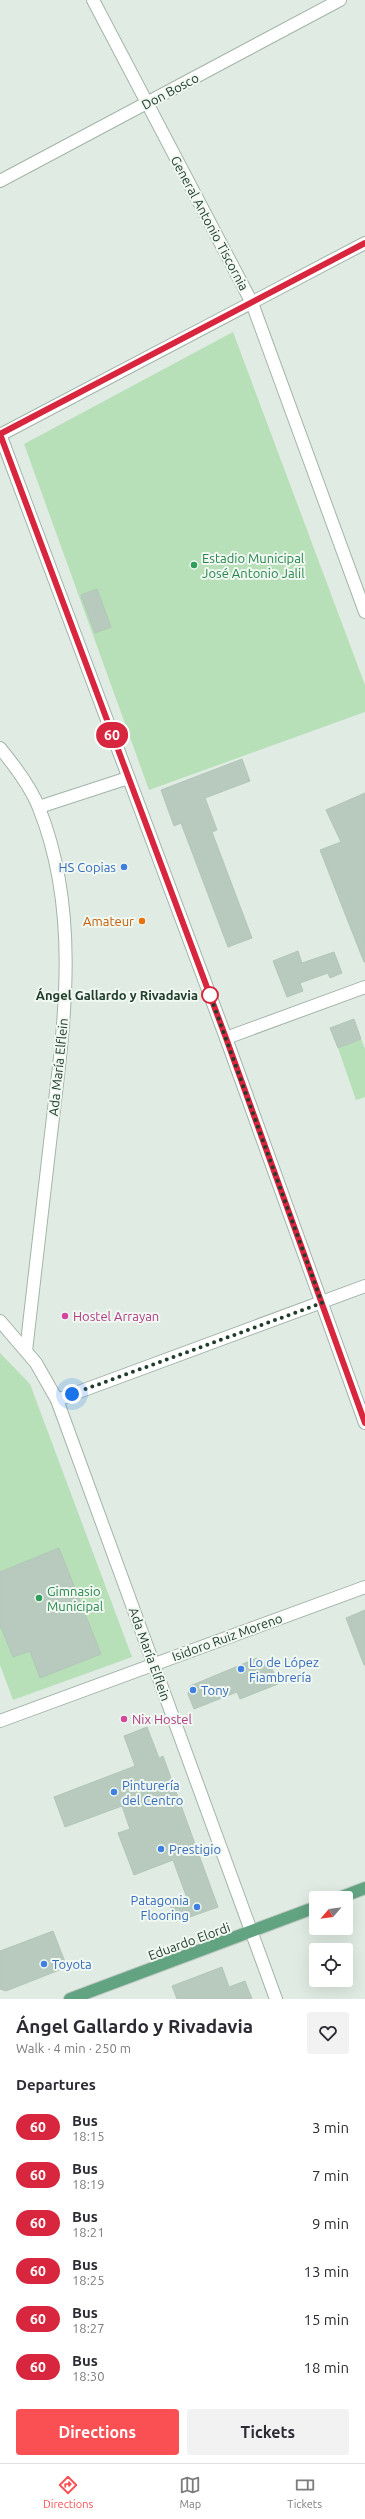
<!DOCTYPE html>
<html lang="en">
<head>
<meta charset="utf-8">
<style>
  :root { --surface:#fff; --page:#f2f2f3; --text:#2b2b33; --muted:#7c7c81; --line:#e1e1e2; --accent:#fa5053 }
  body { margin:0; font-family:Ubuntu,sans-serif; background:var(--page); color:var(--text); height:100vh; display:flex; flex-direction:column; font-size:15px; white-space:nowrap }
  * { box-sizing:border-box; margin:0 }
  p { font-size:13px; color:var(--muted) }
  .icon { flex:none; width:22px; height:22px; fill:none; stroke:currentColor; stroke-width:2; stroke-linecap:round; stroke-linejoin:round }
  .map { position:relative; height:1999px; overflow:hidden }
  .side { display:flex; flex-direction:column; background:var(--surface); flex:1 }
  .side>* { flex:none }
  .badge { padding:0 8px; border-radius:13px; font-size:14px; line-height:26px }
  .needle { width:26px; rotate:242deg }
  .buttons { position:absolute; left:309px; top:1891px; display:grid; gap:8px }
  .buttons a { display:grid; place-items:center; width:44px; height:44px; border-radius:4px; background:var(--surface); box-shadow:0 4px 16px #0002; font-size:20px }
  .you { position:absolute; width:20px; height:20px; margin:-10px; border:3px solid #fff; border-radius:50%; background:#1a73e8; box-shadow:0 0 0 6px #1a73e833 }
  .map>.badge { position:absolute; translate:-50% -50%; box-shadow:0 0 0 2px #fff }
  h2 { padding:0 16px; font-size:15px; line-height:36px }
  .round { display:grid; place-items:center; flex:none; width:42px; height:42px; border-radius:4px; background:var(--page) }
  .overview { display:flex; align-items:center; justify-content:space-between; height:68px; padding:0 16px }
  h1 { font-size:19px; font-weight:600; line-height:30px }
  .cta { display:flex; gap:8px; margin-top:auto; padding:8px 16px }
  .cta a { flex:1; height:46px; border-radius:4px; background:var(--accent); color:#fff; font-size:16px; font-weight:600; line-height:46px; text-align:center }
  .cta a+a { background:var(--page); color:var(--text) }
  ul { padding:0; list-style:none }
  li { display:flex; align-items:center; gap:12px; height:48px; padding:0 16px }
  li div { flex:1 }
  li b { display:block; font-size:15px }
  li em { font-style:normal }
  li .badge { min-width:44px; font-weight:700; text-align:center }
  .menu { display:flex; justify-content:space-around; align-items:center; height:56px; border-top:1px solid var(--line); background:var(--surface); font-size:11px; color:var(--muted) }
  .menu a { display:grid; justify-items:center; gap:2px }
  .menu .current { color:var(--accent) }
  .map>svg:first-child { display:block }
  .green { fill:#b7dfb8 }
  .building { fill:#b8cabe; stroke:#b2c6b8 }
  .lines { fill:none; stroke-linecap:round; stroke-linejoin:round }
  .minor-casing { stroke:#a3b4a9; stroke-width:14 }
  .major-casing { stroke:#c1c9c4; stroke-width:14 }
  .minor { stroke:#fff; stroke-width:12 }
  .major { stroke:#62a482; stroke-width:12 }
  .line-casing { stroke:#fff; stroke-width:9 }
  .line { stroke:#d7263d; stroke-width:6 }
  .walk { stroke:#203d2d; stroke-width:4; stroke-dasharray:0 7.2 }
  .leisure-dot { fill:#2e9e5b; stroke:#f1f8f2; stroke-width:1.5 }
  .shop-dot { fill:#3f7fe0; stroke:#f1f8f2; stroke-width:1.5 }
  .food-dot { fill:#e8710a; stroke:#f1f8f2; stroke-width:1.5 }
  .stop-dot { fill:#fff; stroke:#d7263d; stroke-width:2 }
  .hotel-dot { fill:#d1479c; stroke:#f1f8f2; stroke-width:1.5 }
  .labels { text-anchor:middle; dominant-baseline:central; stroke-width:4; stroke-linejoin:round; paint-order:stroke }
  .street-label { font-size:13px; fill:#203d2d; stroke:#f1f8f2 }
  .leisure-label { font-size:13px; fill:#27864d; stroke:#f1f8f2; text-anchor:start }
  .shop-label { font-size:13px; fill:#366cbe; stroke:#f1f8f2; text-anchor:start }
  .food-label { font-size:13px; fill:#c56008; stroke:#f1f8f2; text-anchor:end }
  .stop-label { font-size:13px; font-weight:bold; fill:#203d2d; stroke:#f1f8f2; text-anchor:end }
  .hotel-label { font-size:13px; fill:#b23c85; stroke:#f1f8f2; text-anchor:start }
</style>
</head>
<body>
<div class="map">
<svg width="365" height="1999" viewBox="0 0 365 1999">
  <rect width="100%" height="100%" fill="#e0ece3"/>
  <!-- green -->
  <g class="green">
    <polygon points="233,332 365,685 365,712 149,790 24,444"/>
    <polygon points="361,1039 365,1049 365,1097 356,1100 338,1048"/>
    <polygon points="0,1353 30,1384 132,1657 13,1700 0,1665"/>
  </g>
  <!-- building -->
  <g class="building">
    <polygon points="97,589 111,627 95,633 81,595"/>
    <polygon points="242,759 250,781 205,798 217,830 212,832 252,938 228,947 181,823 174,826 161,790"/>
    <polygon points="365,793 365,962 364,962 320,850 341,842 326,810"/>
    <polygon points="298,951 302,963 334,952 342,973 330,978 328,973 300,983 303,991 287,997 273,961"/>
    <polygon points="354,1019 361,1039 338,1048 330,1028"/>
    <polygon points="59,1548 101,1654 40,1678 30,1651 13,1657 0,1625 0,1572"/>
    <polygon points="365,1610 365,1665 364,1665 346,1618"/>
    <polygon points="257,1658 260,1665 269,1661 278,1684 240,1699 237,1692 194,1709 188,1694 190,1686"/>
    <polygon points="147,1727 159,1758 163,1756 218,1907 176,1922 170,1904 187,1898 173,1860 134,1875 118,1833 130,1829 122,1806 65,1827 54,1797 135,1766 124,1736"/>
    <polygon points="53,1931 67,1967 6,1991 0,1989 0,1951"/>
    <polygon points="222,1967 229,1987 245,1981 252,1999 177,1999 172,1986"/>
  </g>
  <g class="lines">
    <defs>
      <g id="minor">
        <polyline points="93,0 252,303 365,612"/>
        <polyline points="0,181 340,0"/>
        <polyline points="0,434 226,1038 365,1423"/>
        <polyline points="0,435 365,243"/>
        <path d="M0 748C14 765 31 787 39 808 81 913 64 1026 51 1134 43 1207 34 1279 26 1351"/>
        <polyline points="39,807 128,778"/>
        <polyline points="226,1038 365,987"/>
        <polyline points="0,1321 36,1363 57,1400 276,1999"/>
        <polyline points="57,1400 365,1286"/>
        <polyline points="0,1721 365,1587"/>
      </g>
      <g id="major">
        <polyline points="339,1898 365,1888"/>
        <polyline points="70,1999 316,1907"/>
      </g>
    </defs>
    <!-- minor casing -->
    <use href="#minor" class="minor-casing"/>
    <!-- major casing -->
    <use href="#major" class="major-casing"/>
    <!-- minor -->
    <use href="#minor" class="minor"/>
    <!-- major -->
    <use href="#major" class="major"/>
  </g>
  <g class="lines">
    <defs>
      <polyline id="line" points="365,243 0,434 226,1038 365,1423"/>
    </defs>
    <!-- line casing -->
    <use href="#line" class="line-casing"/>
    <!-- line -->
    <use href="#line" class="line"/>
    <!-- walk -->
    <polyline class="walk" points="72,1394 322,1303 210,995"/>
  </g>
  <!-- markers -->
  <g class="leisure-dot">
    <circle cx="194" cy="565" r="4"/>
    <circle cx="39" cy="1598" r="4"/>
  </g>
  <g class="shop-dot">
    <circle cx="124" cy="867" r="4"/>
    <circle cx="241" cy="1669" r="4"/>
    <circle cx="193" cy="1690" r="4"/>
    <circle cx="114" cy="1792" r="4"/>
    <circle cx="161" cy="1849" r="4"/>
    <circle cx="197" cy="1907" r="4"/>
    <circle cx="44" cy="1964" r="4"/>
  </g>
  <circle class="food-dot" cx="142" cy="921" r="4"/>
  <circle class="stop-dot" cx="210" cy="995" r="8"/>
  <g class="hotel-dot">
    <circle cx="65" cy="1316" r="4"/>
    <circle cx="124" cy="1719" r="4"/>
  </g>
  <g class="labels">
    <!-- street labels -->
    <g class="street-label">
      <text transform="translate(170 91) rotate(-28)">Don Bosco</text>
      <text transform="translate(210 223) rotate(62)">General Antonio Tiscornia</text>
      <text transform="translate(58 1067) rotate(-84)">Ada María Elflein</text>
      <text transform="translate(227 1637) rotate(-20)">Isidoro Ruiz Moreno</text>
      <text transform="translate(150 1654) rotate(70)">Ada María Elflein</text>
      <text transform="translate(189 1941) rotate(-20)">Eduardo Elordi</text>
    </g>
    <!-- leisure labels -->
    <g class="leisure-label">
      <text x="202" y="558">Estadio Municipal<tspan x="202" dy="15">José Antonio Jalil</tspan></text>
      <text x="47" y="1591">Gimnasio<tspan x="47" dy="15">Municipal</tspan></text>
    </g>
    <!-- shop labels -->
    <g class="shop-label">
      <text x="116" y="867" text-anchor="end">HS Copias</text>
      <text x="249" y="1662">Lo de López<tspan x="249" dy="15">Fiambrería</tspan></text>
      <text x="201" y="1690">Tony</text>
      <text x="122" y="1785">Pinturería<tspan x="122" dy="15">del Centro</tspan></text>
      <text x="169" y="1849">Prestigio</text>
      <text x="189" y="1900" text-anchor="end">Patagonia<tspan x="189" dy="15">Flooring</tspan></text>
      <text x="52" y="1964">Toyota</text>
    </g>
    <!-- food labels -->
    <g class="food-label">
      <text x="134" y="921">Amateur</text>
    </g>
    <!-- stop labels -->
    <g class="stop-label">
      <text x="198" y="995">Ángel Gallardo y Rivadavia</text>
    </g>
    <!-- hotel labels -->
    <g class="hotel-label">
      <text x="73" y="1316">Hostel Arrayan</text>
      <text x="132" y="1719">Nix Hostel</text>
    </g>
  </g>
</svg>
<div class="buttons">
<a><svg class="needle" viewBox="-14 -14 28 28"><path d="M0-13l5 13h-10z" fill="#e53935"/><path d="M0 13l5-13h-10z" fill="#7c7c81"/></svg></a>
<a><svg class="icon" aria-label="locate" viewBox="0 0 24 24"><circle cx="12" cy="12" r="6"/><path d="M12 2v4M12 18v4M2 12h4M18 12h4"/></svg></a>
</div>
<div class="you" style="left:72px;top:1394px"></div>
<b class="badge" style="left:112px;top:735px;background:#d7263d;color:#fff">60</b>
</div>
<section class="side">
<div class="overview"><div><h1>Ángel Gallardo y Rivadavia</h1><p>Walk · 4 min · 250 m</p></div><a class="round"><svg class="icon" aria-label="heart" viewBox="0 0 24 24"><path d="M12 20l-8-8c-3-5 5-10 8-4 3-6 11-1 8 4z"/></svg></a></div>
<h2>Departures</h2>
<ul>
<li><span class="badge" style="background:#d7263d;color:#fff">60</span><div><b>Bus</b><p>18:15</p></div><em>3 min</em></li>
<li><span class="badge" style="background:#d7263d;color:#fff">60</span><div><b>Bus</b><p>18:19</p></div><em>7 min</em></li>
<li><span class="badge" style="background:#d7263d;color:#fff">60</span><div><b>Bus</b><p>18:21</p></div><em>9 min</em></li>
<li><span class="badge" style="background:#d7263d;color:#fff">60</span><div><b>Bus</b><p>18:25</p></div><em>13 min</em></li>
<li><span class="badge" style="background:#d7263d;color:#fff">60</span><div><b>Bus</b><p>18:27</p></div><em>15 min</em></li>
<li><span class="badge" style="background:#d7263d;color:#fff">60</span><div><b>Bus</b><p>18:30</p></div><em>18 min</em></li>
</ul>
<div class="cta"><a>Directions</a><a>Tickets</a></div>
</section>
<nav class="menu">
<a class="current"><svg class="icon" aria-label="directions" viewBox="0 0 24 24"><path d="M12 3l9 9-9 9-9-9zM9 14v-3h6M13 9l2 2-2 2"/></svg>Directions</a>
<a><svg class="icon" aria-label="map" viewBox="0 0 24 24"><path d="M3 6l6-2 6 2 6-2v14l-6 2-6-2-6 2zM9 4v14M15 6v14"/></svg>Map</a>
<a><svg class="icon" aria-label="tickets" viewBox="0 0 24 24"><path d="M3 7h18v10H3zM15 7v10"/></svg>Tickets</a>
</nav>
</body>
</html>
